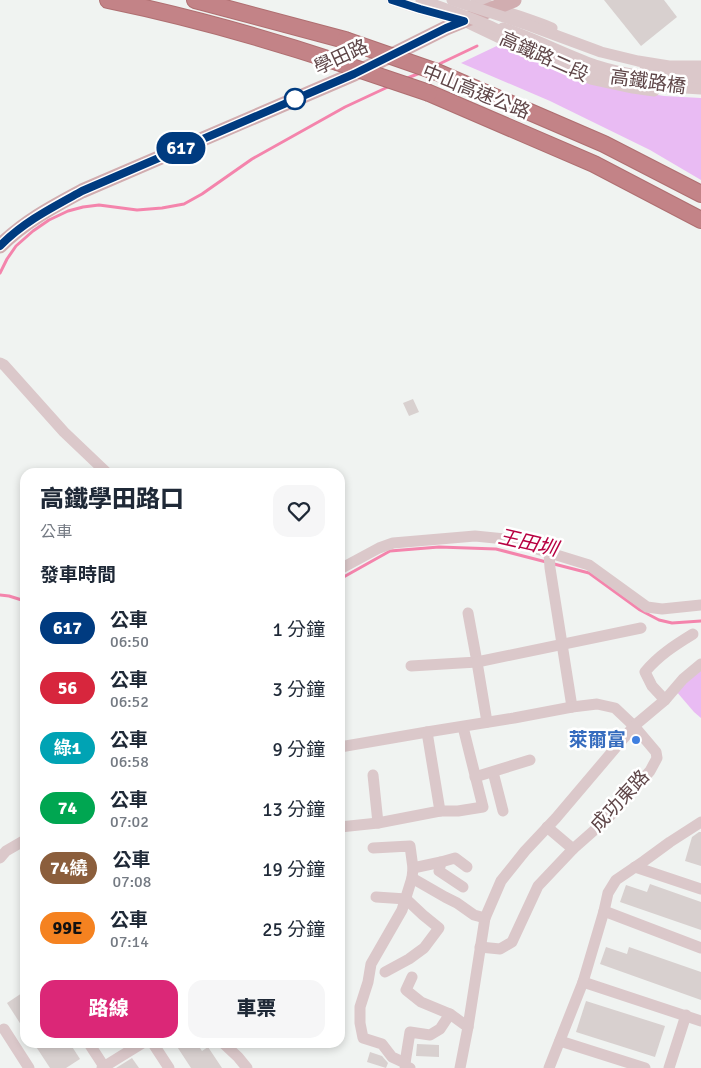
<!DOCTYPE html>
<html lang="zh-TW">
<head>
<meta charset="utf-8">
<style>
  :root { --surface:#fff; --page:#f6f6f7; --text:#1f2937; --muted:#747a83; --accent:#db2777 }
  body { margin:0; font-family:Signika,"Noto Sans TC",sans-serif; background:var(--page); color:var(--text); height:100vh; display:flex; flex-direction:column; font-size:19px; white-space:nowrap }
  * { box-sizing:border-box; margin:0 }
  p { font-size:16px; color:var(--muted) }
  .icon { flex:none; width:28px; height:28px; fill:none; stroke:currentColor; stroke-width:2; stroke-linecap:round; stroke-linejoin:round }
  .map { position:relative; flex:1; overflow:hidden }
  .drawer { position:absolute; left:20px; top:468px; width:325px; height:580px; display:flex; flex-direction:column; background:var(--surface); border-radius:15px; box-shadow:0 2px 8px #0003 }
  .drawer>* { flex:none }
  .badge { padding:0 10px; border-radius:16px; font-size:18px; line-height:32px }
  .map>.badge { position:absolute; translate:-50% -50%; box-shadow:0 0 0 2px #fff }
  h2 { padding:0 20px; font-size:19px; line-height:45px }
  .round { display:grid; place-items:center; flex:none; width:52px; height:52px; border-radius:15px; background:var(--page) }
  .headline { display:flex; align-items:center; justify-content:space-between; height:85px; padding:0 20px }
  h1 { font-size:24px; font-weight:800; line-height:38px }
  .primary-button { display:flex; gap:10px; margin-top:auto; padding:10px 20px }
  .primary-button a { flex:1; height:58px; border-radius:15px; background:var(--accent); color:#fff; font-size:20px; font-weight:800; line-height:58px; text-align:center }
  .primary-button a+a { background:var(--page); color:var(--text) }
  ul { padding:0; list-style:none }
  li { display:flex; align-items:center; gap:15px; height:60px; padding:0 20px }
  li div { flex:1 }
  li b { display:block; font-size:19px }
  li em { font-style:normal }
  li .badge { min-width:55px; font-weight:700; text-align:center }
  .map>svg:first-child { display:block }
  .green { fill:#e9bbf3 }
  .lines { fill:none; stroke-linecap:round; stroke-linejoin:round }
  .stream { stroke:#f484ac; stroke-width:3 }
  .building { fill:#d8d0cf }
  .highway-casing { stroke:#af6f71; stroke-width:18 }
  .minor { stroke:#dbc8ca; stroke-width:11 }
  .major { stroke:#d1adb0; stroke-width:15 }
  .highway { stroke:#c38387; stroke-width:16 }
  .highway-bridge-casing { stroke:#af6f71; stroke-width:18; stroke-linecap:butt }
  .minor-bridge { stroke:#dbc8ca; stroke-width:11 }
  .highway-bridge { stroke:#c38387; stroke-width:16 }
  .line-casing { stroke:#fff; stroke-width:11 }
  .line { stroke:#003b80; stroke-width:8 }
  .stop-dot { fill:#fff; stroke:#003b80; stroke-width:2.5 }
  .shop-dot { fill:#3f7fe0; stroke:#fff; stroke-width:2 }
  .labels { text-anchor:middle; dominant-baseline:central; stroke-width:5; stroke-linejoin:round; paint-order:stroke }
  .street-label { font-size:19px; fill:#5f4648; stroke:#fff }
  .shop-label { font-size:19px; font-weight:bold; fill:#366cbe; stroke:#fff; text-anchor:end }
  .water-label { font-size:20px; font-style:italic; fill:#b80041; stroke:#fff }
</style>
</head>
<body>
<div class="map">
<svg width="701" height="1068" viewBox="0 0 701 1068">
  <rect width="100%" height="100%" fill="#f0f3f1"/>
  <!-- green -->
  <g class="green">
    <polygon points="503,43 633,91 664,96 701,98 701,180 650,150 550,101 461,63"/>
    <polygon points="701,670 701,718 694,712 676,691"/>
  </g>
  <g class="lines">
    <!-- stream -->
    <g class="stream">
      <polyline points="437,65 477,46"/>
      <polyline points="405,79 420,73"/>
      <polyline points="0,273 7,259 16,246 33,231 49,220 68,211 83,207 99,205 137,210 162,208 184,204 202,194 252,159 345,107 390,86"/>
      <polyline points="340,579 390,551 439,547 496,549 589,573 640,610 659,620 672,623 701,621"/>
      <polyline points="0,595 9,596 25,601"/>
    </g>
  </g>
  <!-- building -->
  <g class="building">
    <polygon points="604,0 664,0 677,17 641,46"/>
    <polygon points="413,399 419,412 409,416 403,403"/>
    <polygon points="699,832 701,832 701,866 685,861 692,837"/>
    <polygon points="650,884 701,902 701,930 620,902 626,885 647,892"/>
    <polygon points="606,947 627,954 629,947 701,972 701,1000 600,964"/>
    <polygon points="25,991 25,1031 7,1003"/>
    <polygon points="586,1001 665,1026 655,1057 576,1032"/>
    <polygon points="33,1042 69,1042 80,1059 66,1068 50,1068"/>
    <polygon points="174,1042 196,1042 202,1051 208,1047 222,1068 191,1068"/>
    <polygon points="417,1044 439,1045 439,1057 416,1056"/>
    <polygon points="370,1052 382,1056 388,1063 386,1068 367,1062"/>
    <polygon points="132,1058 139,1068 116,1068"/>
  </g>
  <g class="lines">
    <defs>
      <g id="highway">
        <path d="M108 0C186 16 261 37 337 62"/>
        <polyline points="195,0 345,40"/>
        <polyline points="437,72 604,144 701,194"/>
        <polyline points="429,93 594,164 701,220"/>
      </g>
    </defs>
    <!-- highway casing -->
    <use href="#highway" class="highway-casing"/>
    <!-- minor -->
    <g class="minor">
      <polyline points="392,0 420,9 464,21 554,64 591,79 633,88 654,91"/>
      <path d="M476 0C501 11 527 18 552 28"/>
      <path d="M503 28C534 38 564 54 595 65 629 76 666 80 701 81"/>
      <polyline points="645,69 668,72 701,72"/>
      <polyline points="0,363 4,365 64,432 106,472"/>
      <polyline points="549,553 550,568 572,707"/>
      <polyline points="340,569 379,548 393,543 475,536 505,539 589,565 647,607 662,609 701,605"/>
      <polyline points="411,666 477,662 468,613"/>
      <path d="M665 700 652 686 645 672C658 656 675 645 693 634"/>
      <polyline points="487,722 477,662 641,628"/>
      <polyline points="340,747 427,732 514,718 572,707 597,704 615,708 634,726 656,752 657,758 650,771 607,819 573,849 547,827"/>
      <polyline points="493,772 503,811"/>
      <polyline points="373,775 378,823"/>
      <polyline points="475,777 530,760"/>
      <polyline points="440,811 458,811 483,807 463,727"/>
      <polyline points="340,827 378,823 440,811 427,732"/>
      <polyline points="373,848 410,846 413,868 412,878"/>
      <polyline points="0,858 6,851 25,840"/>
      <polyline points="441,862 439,871 463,887"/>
      <polyline points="635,867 701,889"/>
      <polyline points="413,868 441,862 455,858 467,867"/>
      <polyline points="376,897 406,899 423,915 439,928 424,948 409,959 385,972"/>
      <polyline points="604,911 701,948"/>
      <polyline points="480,947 500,949 512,942 538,886 573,849"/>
      <polyline points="412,977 406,990 421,1002 450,1014 468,1027"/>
      <polyline points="583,982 701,1021"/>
      <polyline points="4,1029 29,1068"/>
      <polyline points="560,1041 645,1068"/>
      <polyline points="88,1042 105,1068"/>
      <polyline points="152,1042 169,1068"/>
      <polyline points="222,1042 238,1057 247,1068"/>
      <polyline points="405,1063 410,1032 430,1035 440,1029 450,1014"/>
      <polyline points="102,1068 144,1042"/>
      <polyline points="410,1068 405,1066 405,1063 392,1057 382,1044 363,1038 360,1023 360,1007 368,982 371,964 402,910 412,878 445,897 457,903 474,915 485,918"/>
      <polyline points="460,1068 468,1027 485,918 501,881 525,851 556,818 634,726 665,700 683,679 701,664"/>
      <polyline points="549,1068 583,982 604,911 608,893 616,880 644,861 670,842 701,822"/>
      <polyline points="669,1068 686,1015"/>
    </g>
    <!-- major -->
    <path class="major" d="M0 246C24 222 52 207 82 191L354 74 446 28 514 0"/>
    <!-- highway -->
    <use href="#highway" class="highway"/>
    <defs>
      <g id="highway-bridge">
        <polyline points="345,40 437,72"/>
        <polyline points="337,62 429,93"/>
      </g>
    </defs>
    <!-- highway-bridge casing -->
    <use href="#highway-bridge" class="highway-bridge-casing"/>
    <!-- minor-bridge -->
    <g class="minor-bridge">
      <path d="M421 0C444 8 467 16 490 26 524 42 558 63 595 73 629 84 665 87 701 89"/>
      <polyline points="452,0 528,25 601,52 638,61 669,66 701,66"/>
    </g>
    <!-- highway-bridge -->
    <use href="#highway-bridge" class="highway-bridge"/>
  </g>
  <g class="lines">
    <defs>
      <path id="line" d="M0 246C23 222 53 207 82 191L354 74 446 28 464 21 420 9 392 0"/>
    </defs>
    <!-- line casing -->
    <use href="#line" class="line-casing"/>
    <!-- line -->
    <use href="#line" class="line"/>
  </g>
  <!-- markers -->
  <circle class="stop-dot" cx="295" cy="99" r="10"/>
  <circle class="shop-dot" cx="636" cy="740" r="5"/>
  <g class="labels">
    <!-- street labels -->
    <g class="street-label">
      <text transform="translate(341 57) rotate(-25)">學田路</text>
      <text transform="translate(544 57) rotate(24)">高鐵路二段</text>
      <text transform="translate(648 82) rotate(8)">高鐵路橋</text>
      <text transform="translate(476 92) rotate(22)">中山高速公路</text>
      <text transform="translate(620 801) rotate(-47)">成功東路</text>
    </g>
    <!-- shop labels -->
    <g class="shop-label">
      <text x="626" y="740">萊爾富</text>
    </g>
    <!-- water labels -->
    <g class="water-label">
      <text transform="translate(528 543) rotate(13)">王田圳</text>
    </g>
  </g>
</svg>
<b class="badge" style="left:181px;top:148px;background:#003b80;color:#fff">617</b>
<section class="drawer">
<div class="headline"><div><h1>高鐵學田路口</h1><p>公車</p></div><a class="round"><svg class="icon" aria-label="heart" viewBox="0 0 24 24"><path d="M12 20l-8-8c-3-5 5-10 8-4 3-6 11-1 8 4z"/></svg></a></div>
<h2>發車時間</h2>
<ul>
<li><span class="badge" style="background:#003b80;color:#fff">617</span><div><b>公車</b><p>06:50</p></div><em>1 分鐘</em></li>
<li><span class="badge" style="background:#d7263d;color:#fff">56</span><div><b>公車</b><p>06:52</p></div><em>3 分鐘</em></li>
<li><span class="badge" style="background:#00a3b4;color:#fff">綠1</span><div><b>公車</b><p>06:58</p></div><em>9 分鐘</em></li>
<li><span class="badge" style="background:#00a651;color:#fff">74</span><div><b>公車</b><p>07:02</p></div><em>13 分鐘</em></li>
<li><span class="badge" style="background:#8b5e3c;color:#fff">74繞</span><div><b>公車</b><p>07:08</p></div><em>19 分鐘</em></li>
<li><span class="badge" style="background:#f58220;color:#111">99E</span><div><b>公車</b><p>07:14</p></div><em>25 分鐘</em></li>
</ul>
<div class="primary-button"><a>路線</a><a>車票</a></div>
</section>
</div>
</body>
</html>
